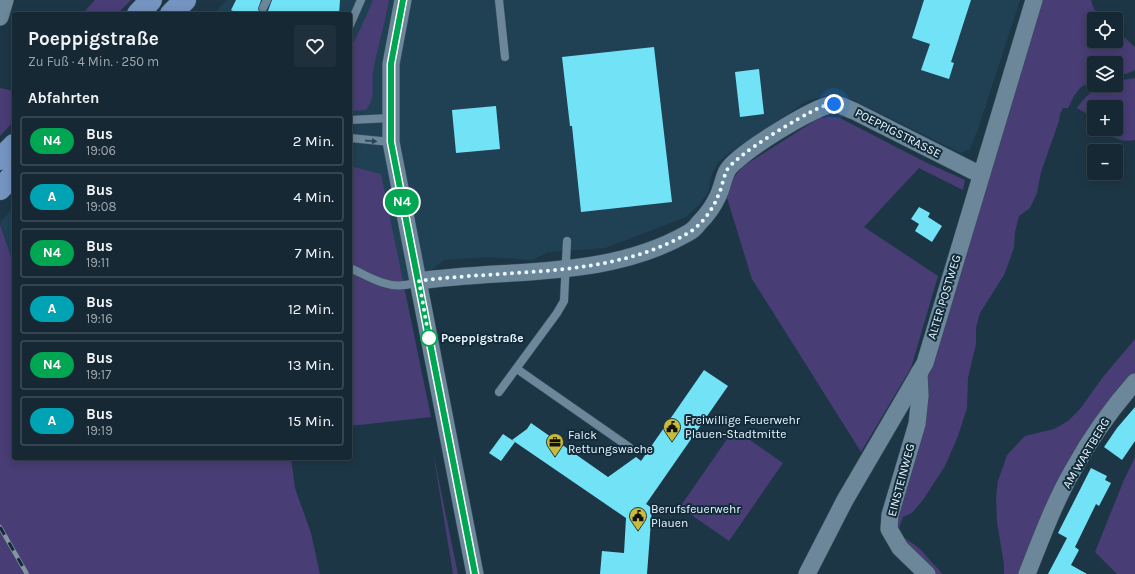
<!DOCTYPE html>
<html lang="de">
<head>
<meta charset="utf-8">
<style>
  :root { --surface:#162834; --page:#1f303c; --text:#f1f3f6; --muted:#9ea6ac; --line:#35444f }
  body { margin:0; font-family:Karla,sans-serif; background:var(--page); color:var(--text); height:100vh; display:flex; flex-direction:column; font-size:15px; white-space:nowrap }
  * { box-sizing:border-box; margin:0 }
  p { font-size:13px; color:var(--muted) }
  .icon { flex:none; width:22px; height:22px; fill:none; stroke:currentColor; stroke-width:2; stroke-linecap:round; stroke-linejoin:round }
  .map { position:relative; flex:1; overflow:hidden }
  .sheet { position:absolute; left:12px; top:12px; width:340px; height:448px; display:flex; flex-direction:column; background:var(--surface); border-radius:4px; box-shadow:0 2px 10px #0003,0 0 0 1px var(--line) }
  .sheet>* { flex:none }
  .badge { padding:0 8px; border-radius:13px; font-size:14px; line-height:26px }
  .buttons { position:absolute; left:1087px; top:12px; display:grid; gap:8px }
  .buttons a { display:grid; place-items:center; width:36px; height:36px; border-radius:4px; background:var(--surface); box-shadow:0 2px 10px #0003,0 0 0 1px var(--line); font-size:20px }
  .you { position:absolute; width:20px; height:20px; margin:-10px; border:3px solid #fff; border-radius:50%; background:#1a73e8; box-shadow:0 0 0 6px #1a73e833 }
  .map>.badge { position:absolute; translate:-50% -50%; box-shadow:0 0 0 2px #fff }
  h2 { padding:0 16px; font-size:15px; line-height:36px }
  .round { display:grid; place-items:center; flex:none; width:42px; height:42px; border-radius:4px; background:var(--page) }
  .summary { display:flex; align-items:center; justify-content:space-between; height:68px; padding:0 16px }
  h1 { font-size:19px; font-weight:700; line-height:30px }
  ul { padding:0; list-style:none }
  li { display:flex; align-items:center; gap:12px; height:50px; margin:0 8px 6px; padding:0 8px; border:2px solid var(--line); border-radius:4px }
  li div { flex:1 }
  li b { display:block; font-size:15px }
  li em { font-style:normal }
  li .badge { min-width:44px; font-weight:700; text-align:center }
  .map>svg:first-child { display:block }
  .built { fill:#204154 }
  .green { fill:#483d74 }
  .building { fill:#72e3f7 }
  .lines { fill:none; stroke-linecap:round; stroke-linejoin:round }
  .lane-casing { stroke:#3c525f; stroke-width:9 }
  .street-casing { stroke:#3c525f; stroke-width:18 }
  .primary-casing { stroke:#3c525f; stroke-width:23 }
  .lane { stroke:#6b8799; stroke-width:8 }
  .street { stroke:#6b8799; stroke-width:17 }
  .primary { stroke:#7694c1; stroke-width:22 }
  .rail-casing { stroke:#8395a1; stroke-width:4.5 }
  .rail { stroke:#132c3b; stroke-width:3; stroke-dasharray:9; stroke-linecap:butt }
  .oneway { fill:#294352 }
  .line-casing { stroke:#fff; stroke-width:9 }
  .line { stroke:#00a651; stroke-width:6 }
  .walk { stroke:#ebf7ff; stroke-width:4; stroke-dasharray:0 7.2 }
  .stop-dot { fill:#fff; stroke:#00a651; stroke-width:2 }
  .labels { text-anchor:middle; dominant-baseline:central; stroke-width:4; stroke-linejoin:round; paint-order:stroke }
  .street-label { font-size:12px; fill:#ebf7ff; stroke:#132c3b }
  .stop-label { font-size:12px; font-weight:bold; fill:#ebf7ff; stroke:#132c3b; text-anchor:start }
  .poi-label { font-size:12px; fill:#ebf7ff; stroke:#132c3b; text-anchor:start }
</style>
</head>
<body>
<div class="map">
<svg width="1135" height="574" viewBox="0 0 1135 574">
  <rect width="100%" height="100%" fill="#1d3646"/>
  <!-- built -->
  <g class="built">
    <polygon points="227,0 1020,0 979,126 970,149 961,153 853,100 829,95 807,101 729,153 718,163 712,173 708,192 699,205 686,217 605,248 548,252 532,260 488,257 444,260 404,291 350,272 350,14 213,14"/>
    <polygon points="14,207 14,265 0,222"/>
  </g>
  <!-- green -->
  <g class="green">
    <polygon points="95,0 131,0 117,14 82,14"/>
    <path d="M373 0H389C385 24 377 48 373 72 371 88 377 95 366 110L350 111V50L365 19Z"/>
    <path d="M1037 0H1091C1093 8 1096 13 1103 19H1094V41H1116V30L1135 47V70L1126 74 1116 75V63H1094V80L1081 87 1074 96 1068 108H1063L1060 114 1059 121 1041 172 1037 193 1030 208 1019 216 1015 232 1014 248 1004 275 980 313 976 328V344L968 378 967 408 958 436 945 466 923 500 912 513 903 517 899 528 902 536 919 548 939 570 942 574H933L902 540 894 519 925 372Z"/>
    <path d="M1135 78V140C1122 143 1112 138 1103 129H1116V107H1094V121L1087 114 1077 108C1088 93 1097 85 1116 85V81Z"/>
    <polygon points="0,88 14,91 14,121 0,136"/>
    <polygon points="830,117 840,118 925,162 965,180 963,190 919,168 864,227 938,276 911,368 861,452 752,279 727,198 731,181 742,167 819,118"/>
    <polygon points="350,166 381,174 431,417 350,426"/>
    <polygon points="0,224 14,265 14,458 291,458 295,488 311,533 320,574 0,574"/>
    <polygon points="1135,339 1135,377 1022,574 1004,574 1004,565 997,522 996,497 998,481 1007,455 1025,436 1054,429 1068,421 1080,409 1103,377"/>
    <polygon points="734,429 783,463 729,541 680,507"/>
    <polygon points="433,452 458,574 453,574"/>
    <polygon points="1135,457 1135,574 1117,574 1095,552 1124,480"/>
  </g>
  <!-- building -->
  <g class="building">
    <polygon points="236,0 261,0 258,9 259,11 263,13 268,11 272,0 340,0 339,14 239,14 231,10"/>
    <polygon points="924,0 971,0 951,62 954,63 949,79 921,70 930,44 912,38"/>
    <polygon points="654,47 672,202 581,212 572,126 570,126 562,57"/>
    <polygon points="759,69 764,114 740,117 735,72"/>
    <polygon points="496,106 500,149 456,153 452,110"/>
    <polygon points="919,207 930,213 928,217 942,226 932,242 915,231 919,224 911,219"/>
    <polygon points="704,370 728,386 646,504 652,508 647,574 600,574 602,551 624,553 626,518 512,440 527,429 531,423 608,477 636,457 641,461"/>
    <polygon points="1135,407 1135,441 1122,460 1104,447 1117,428"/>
    <polygon points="503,434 515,442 501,461 489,453"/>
    <polygon points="1091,468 1107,476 1105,480 1111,483 1099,506 1096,504 1075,547 1079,550 1071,565 1087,574 1048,574 1067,538 1058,533"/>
  </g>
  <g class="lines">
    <defs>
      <g id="lane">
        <polyline points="499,0 505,57"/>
        <polyline points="263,8 267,0"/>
        <polyline points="350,25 361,0"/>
        <polyline points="350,120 390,118"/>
        <polyline points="350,138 391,142"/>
        <path d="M350 268C366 275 385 288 404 285 409 285 414 283 419 281"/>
        <polyline points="517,369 629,447"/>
        <polyline points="499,392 557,313 564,301 567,241"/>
      </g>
      <g id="street">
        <polyline points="403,0 391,64 391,142 475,574"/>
        <polyline points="0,17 5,0"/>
        <path d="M419 281C508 268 606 280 688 233 692 231 696 227 699 223 707 215 713 207 718 196 722 188 723 179 727 171 735 155 816 105 834 104 840 104 848 109 854 111L981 175"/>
        <polyline points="919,373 920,396 917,424 890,515 889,529 900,548 927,574"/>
        <polyline points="807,574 845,500 925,363 1034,0"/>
        <path d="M1027 574C1041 539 1054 503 1073 470 1090 439 1112 408 1135 382"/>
      </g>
      <g id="primary">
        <polyline points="138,14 151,0"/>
        <polyline points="171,14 185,0"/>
        <polyline points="0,159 14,145"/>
        <polyline points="0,189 14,174"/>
      </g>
    </defs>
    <!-- lane casing -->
    <use href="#lane" class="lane-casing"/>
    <!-- street casing -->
    <use href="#street" class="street-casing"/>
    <!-- primary casing -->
    <use href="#primary" class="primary-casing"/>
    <!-- lane -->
    <use href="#lane" class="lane"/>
    <!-- street -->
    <use href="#street" class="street"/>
    <!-- primary -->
    <use href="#primary" class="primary"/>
    <defs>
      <polyline id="rail" points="0,527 27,574"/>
    </defs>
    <!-- rail casing -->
    <use href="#rail" class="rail-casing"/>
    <!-- rail -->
    <use href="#rail" class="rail"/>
  </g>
  <!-- one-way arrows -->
  <defs><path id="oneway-solid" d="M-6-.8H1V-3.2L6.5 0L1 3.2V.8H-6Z"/></defs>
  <use class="oneway" href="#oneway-solid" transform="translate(371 141) rotate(4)"/>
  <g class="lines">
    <defs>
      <polyline id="line" points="403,0 391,64 391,142 475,574"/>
    </defs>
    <!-- line casing -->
    <use href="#line" class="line-casing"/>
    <!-- line -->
    <use href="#line" class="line"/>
    <!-- walk -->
    <path class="walk" d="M429 338 419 281C506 269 611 279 688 233 701 226 713 209 718 196 722 188 723 178 727 170 736 155 799 117 817 109 822 106 829 105 834 104"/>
  </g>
  <!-- icons -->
  <defs>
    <symbol id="civic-pin" viewBox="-11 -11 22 30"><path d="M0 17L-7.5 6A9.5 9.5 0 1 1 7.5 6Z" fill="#c9bb3a" stroke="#132c3b"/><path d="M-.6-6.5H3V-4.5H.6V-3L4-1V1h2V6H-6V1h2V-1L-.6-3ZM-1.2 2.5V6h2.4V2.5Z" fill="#111"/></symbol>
    <symbol id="office-pin" viewBox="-11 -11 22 30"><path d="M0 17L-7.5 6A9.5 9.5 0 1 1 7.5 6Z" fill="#c9bb3a" stroke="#132c3b"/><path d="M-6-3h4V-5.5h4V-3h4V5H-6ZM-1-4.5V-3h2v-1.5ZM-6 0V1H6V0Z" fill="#111"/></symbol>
  </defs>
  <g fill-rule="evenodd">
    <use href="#civic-pin" x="662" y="417" width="20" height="27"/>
    <use href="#office-pin" x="545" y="432" width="20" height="27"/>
    <use href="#civic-pin" x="628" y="506" width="20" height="27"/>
  </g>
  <!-- markers -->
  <circle class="stop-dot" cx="429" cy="338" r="8"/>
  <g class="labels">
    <!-- street labels -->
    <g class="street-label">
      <text transform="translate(898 133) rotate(27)">POEPPIGSTRASSE</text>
      <text transform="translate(944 297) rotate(-73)">ALTER POSTWEG</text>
      <text transform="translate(1086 453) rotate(-59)">AM WARTBERG</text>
      <text transform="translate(901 480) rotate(-75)">EINSTEINWEG</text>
    </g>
    <!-- stop labels -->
    <g class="stop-label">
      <text x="441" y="338">Poeppigstraße</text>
    </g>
    <!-- poi labels -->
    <g class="poi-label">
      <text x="685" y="420">Freiwillige Feuerwehr<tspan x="685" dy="14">Plauen-Stadtmitte</tspan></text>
      <text x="568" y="435">Falck<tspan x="568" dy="14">Rettungswache</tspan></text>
      <text x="651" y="509">Berufsfeuerwehr<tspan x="651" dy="14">Plauen</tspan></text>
    </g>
  </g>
</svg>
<div class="buttons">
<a><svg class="icon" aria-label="locate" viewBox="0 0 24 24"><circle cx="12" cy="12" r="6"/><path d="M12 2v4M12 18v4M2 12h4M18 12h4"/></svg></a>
<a><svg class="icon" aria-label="layers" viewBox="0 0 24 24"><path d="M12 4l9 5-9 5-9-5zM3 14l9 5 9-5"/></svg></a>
<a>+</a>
<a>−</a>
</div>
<div class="you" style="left:834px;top:104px"></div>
<b class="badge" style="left:402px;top:202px;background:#00a651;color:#fff">N4</b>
<section class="sheet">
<div class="summary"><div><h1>Poeppigstraße</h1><p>Zu Fuß · 4 Min. · 250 m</p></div><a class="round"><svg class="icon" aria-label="heart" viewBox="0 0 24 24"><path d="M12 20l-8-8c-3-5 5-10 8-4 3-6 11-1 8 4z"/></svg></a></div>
<h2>Abfahrten</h2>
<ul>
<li><span class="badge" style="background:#00a651;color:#fff">N4</span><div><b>Bus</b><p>19:06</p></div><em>2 Min.</em></li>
<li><span class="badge" style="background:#00a3b4;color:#fff">A</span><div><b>Bus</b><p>19:08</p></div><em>4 Min.</em></li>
<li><span class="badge" style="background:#00a651;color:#fff">N4</span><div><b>Bus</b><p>19:11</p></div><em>7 Min.</em></li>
<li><span class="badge" style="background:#00a3b4;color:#fff">A</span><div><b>Bus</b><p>19:16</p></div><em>12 Min.</em></li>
<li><span class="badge" style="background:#00a651;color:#fff">N4</span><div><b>Bus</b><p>19:17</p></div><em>13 Min.</em></li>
<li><span class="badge" style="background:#00a3b4;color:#fff">A</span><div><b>Bus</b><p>19:19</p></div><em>15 Min.</em></li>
</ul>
</section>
</div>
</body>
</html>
